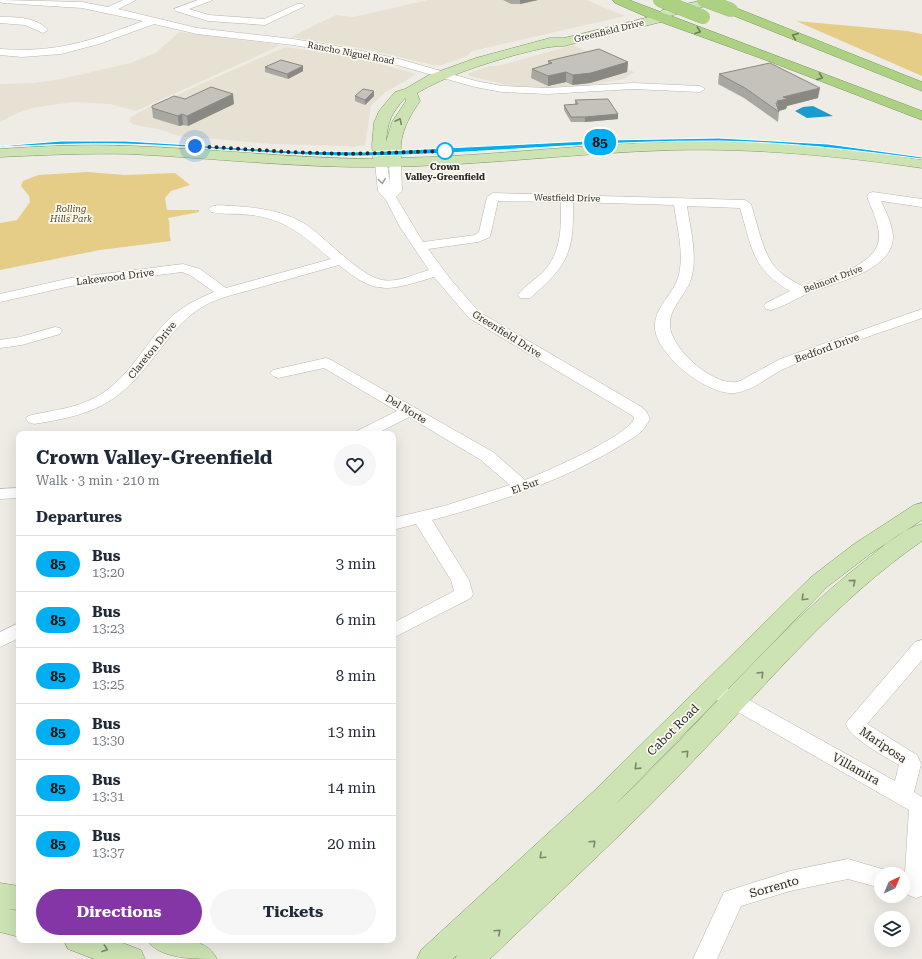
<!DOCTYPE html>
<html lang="en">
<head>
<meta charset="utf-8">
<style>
  :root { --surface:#fff; --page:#f6f6f7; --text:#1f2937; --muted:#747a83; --line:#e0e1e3; --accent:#8436a6 }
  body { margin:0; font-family:"Roboto Serif",serif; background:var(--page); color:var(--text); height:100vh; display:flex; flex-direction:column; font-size:15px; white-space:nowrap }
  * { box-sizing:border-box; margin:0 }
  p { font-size:13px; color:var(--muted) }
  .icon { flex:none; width:22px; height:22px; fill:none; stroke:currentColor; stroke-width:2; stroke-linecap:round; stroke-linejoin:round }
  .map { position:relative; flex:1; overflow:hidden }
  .panel { position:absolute; left:16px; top:431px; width:380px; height:512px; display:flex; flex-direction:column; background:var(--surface); border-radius:8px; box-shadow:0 4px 16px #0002 }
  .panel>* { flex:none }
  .badge { padding:0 8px; border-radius:13px; font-size:14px; line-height:26px }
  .needle { width:26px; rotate:44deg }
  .fabs { position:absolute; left:874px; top:867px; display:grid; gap:8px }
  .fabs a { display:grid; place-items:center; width:36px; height:36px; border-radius:50%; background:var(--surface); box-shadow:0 4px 16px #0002; font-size:20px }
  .you { position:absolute; width:20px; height:20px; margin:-10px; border:3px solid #fff; border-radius:50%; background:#1a73e8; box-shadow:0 0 0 6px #1a73e833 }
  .map>.badge { position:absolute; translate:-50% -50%; box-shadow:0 0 0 2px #fff }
  h2 { padding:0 20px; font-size:15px; line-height:36px }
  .round { display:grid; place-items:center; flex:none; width:42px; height:42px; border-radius:21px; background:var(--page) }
  .headline { display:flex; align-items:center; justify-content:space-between; height:68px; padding:0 20px }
  h1 { font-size:19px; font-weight:700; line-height:30px }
  .cta { display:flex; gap:8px; margin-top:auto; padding:8px 20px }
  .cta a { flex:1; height:46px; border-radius:24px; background:var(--accent); color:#fff; font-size:16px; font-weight:700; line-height:46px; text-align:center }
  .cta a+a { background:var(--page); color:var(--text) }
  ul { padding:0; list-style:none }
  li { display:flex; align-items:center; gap:12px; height:56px; padding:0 20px; border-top:1px solid var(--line) }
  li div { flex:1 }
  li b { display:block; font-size:15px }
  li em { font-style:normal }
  li .badge { min-width:44px; font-weight:700; text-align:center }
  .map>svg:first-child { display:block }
  .built { fill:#e6e1d3 }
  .green { fill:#e6cd87 }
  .water { fill:#189bd0 }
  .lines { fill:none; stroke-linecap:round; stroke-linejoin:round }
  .minor-casing { stroke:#b9b6b0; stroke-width:1 }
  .major-casing { stroke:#7e9662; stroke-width:1 }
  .highway-casing { stroke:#7e9662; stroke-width:1 }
  .minor { fill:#fff; fill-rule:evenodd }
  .major { fill:#cde3b4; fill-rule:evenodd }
  .highway { fill:#acd182; fill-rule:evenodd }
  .highway-bridge-casing { stroke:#7e9662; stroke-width:14; stroke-linecap:butt }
  .highway-bridge { stroke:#acd182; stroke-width:14 }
  .wall { fill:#a9a7a1 }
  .shaded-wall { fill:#898883 }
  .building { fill:#c4c2bb; stroke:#898883 }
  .oneway { stroke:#6b7d54 }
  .oneway2 { stroke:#7c866d }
  .oneway3 { stroke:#9f9f9d }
  .line { fill:#00aff2; stroke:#fff }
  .walk { stroke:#2a2926; stroke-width:4; stroke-dasharray:0 7.2 }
  .stop-dot { fill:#fff; stroke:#00aff2; stroke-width:2 }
  .labels { text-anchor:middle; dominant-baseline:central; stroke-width:3.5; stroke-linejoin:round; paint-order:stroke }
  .far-street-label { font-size:9px; fill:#2a2926; stroke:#fcf9f2 }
  .far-stop-label { font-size:9px; font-weight:bold; fill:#2a2926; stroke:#fcf9f2 }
  .far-park-label { font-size:9px; font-style:italic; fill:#54461b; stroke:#fcf9f2 }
  .street-label { font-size:10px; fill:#2a2926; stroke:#fcf9f2 }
  .near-street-label { font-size:12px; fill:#2a2926; stroke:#fcf9f2 }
</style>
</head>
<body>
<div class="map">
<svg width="922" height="959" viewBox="0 0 922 959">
  <rect width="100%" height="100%" fill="#eeece5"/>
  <!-- built -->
  <g class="built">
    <polygon points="428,0 586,0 625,16 472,51 467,56 442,65 433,65 365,49 291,37 336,15 353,17"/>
    <polygon points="179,32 281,45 136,111 110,104 72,102 32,108 15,114 0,122 0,84 34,83 61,79 131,63 157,52"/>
    <polygon points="573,45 634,72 625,79 575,87 551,88 516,87 469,76 469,73 489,66 498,66"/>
    <polygon points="285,47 350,56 417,74 384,93 371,106 365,145 352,147 348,146 272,144 179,136 158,129 134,125 129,121 131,117 143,110"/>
  </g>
  <!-- green -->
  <g class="green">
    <polygon points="796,21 907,31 922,34 922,76"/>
    <path d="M87 172 125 175 175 173 190 185 171 191 165 198 167 210H199V212L168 218C171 226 168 233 171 241L100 250 0 270V223L17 220 30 202 29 196 21 186 23 181 38 175Z"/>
  </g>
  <!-- water -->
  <polygon class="water" points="813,106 833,116 807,118 795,111 803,107"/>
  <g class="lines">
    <defs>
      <g id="minor">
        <path d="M0 0 82 2 108 7 123 0H136L118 9 197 28 293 39 348 48 399 59 476 81 502 86 547 88 633 83 700 86 705 89 700 92 633 89 547 94 502 92 475 87 397 65 348 54 293 45 197 34 154 24 99 44 61 54 22 57 0 55V49C58 53 90 41 143 21L82 8 3 3 0 2Z"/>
        <polygon points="198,0 213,0 189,9 209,15 264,19 297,4 303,4 305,6 265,25 208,21 176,11 174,9"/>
        <path d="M0 17C15 17 37 17 48 30L43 33 25 25 0 23Z"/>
        <path d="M381 159 387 163 390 186 389 163 395 159 401 163 402 191 396 197 423 242 475 235 479 232 487 197 493 193 745 200 751 204C757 222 763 255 776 268 783 276 793 281 802 286 825 278 882 266 879 234 878 221 871 208 867 196L869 193 873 192 922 199V207L881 201C886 212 892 224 893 236 894 269 839 282 816 290 800 296 786 306 771 310L766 309 764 306 766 303 790 291C751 268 752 247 740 208L687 206C690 228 698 256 691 279 686 295 669 308 670 325 670 349 717 390 740 381L780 359 922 309V318C877 334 832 348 788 367 770 374 755 391 734 393 707 395 658 356 655 329 653 309 672 296 678 278 685 255 677 228 674 205L573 202C574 253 568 265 530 298H520L518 295C524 286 535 280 543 272 562 252 561 227 561 202L498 201 490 237 478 242 428 249 452 281 479 312 640 406 646 411 650 419 643 430 636 436C573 477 504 501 432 520L469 580 473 594 471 598 393 638V623L454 591 451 580 416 524 393 530V518L444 506 510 485 481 460 409 417 376 434H355L357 431 397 411 324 368 278 378 273 376 270 373 273 370 326 358 331 360 493 452 525 480C545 472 626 437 634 419L633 416 469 318 434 277C390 290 377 297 339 265 310 273 282 281 254 289 236 294 215 298 199 309 180 321 168 340 154 357 118 405 92 415 34 424L28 422 26 419 28 416C56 409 78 409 103 393 131 374 145 344 168 320 181 307 197 299 214 292L190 275 182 272 71 286 0 302V294L71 278 183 264 200 269 226 288 331 259C305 237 286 219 251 215 237 213 224 215 211 212L209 209C213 203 225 206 232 206 256 207 284 211 305 224 325 237 360 276 382 280 397 283 415 274 429 270L400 227 386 200 378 191 375 163Z"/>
        <polygon points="55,327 60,328 62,331 60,334 22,345 0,348 0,340 20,337"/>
        <polygon points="19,488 19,498 0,499 0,489"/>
        <polygon points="19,623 19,638 0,647 0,632"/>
        <path d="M922 640V660L867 724 917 755 921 764 914 792 922 797V896L916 898 908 895 904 888 909 810 717 700 714 695 717 690 724 688 731 690 895 781 899 765C887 758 846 736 846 723L915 642Z"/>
        <polygon points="848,859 889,871 891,874 881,874 881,888 848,879 790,891 741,906 717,959 693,959 724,892 790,871"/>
      </g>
      <g id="major">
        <path d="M703 0H722L720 2 670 16 665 21 564 46C547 46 532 51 515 55 481 65 448 75 417 93L420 101C407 120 399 135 401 158 492 156 582 144 672 142 756 139 839 147 922 160V168C839 156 756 148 672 150 575 153 478 166 380 167 297 168 213 158 130 154 87 153 43 155 0 157V149C43 146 87 144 131 146 212 149 292 158 373 159L372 145 374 123 379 111 395 92 405 89 429 75 476 58 550 38H564L657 15 662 10ZM405 98 406 101 392 122 386 142C388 120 391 114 405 98Z"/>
        <path d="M922 503V520L870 554 827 587 616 804C701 724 774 631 866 560 882 547 902 529 922 524V541C835 601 769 682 696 758 630 828 559 892 490 959H455L457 955 453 959H417L421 950 595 790 811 577 854 544 914 505Z"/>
        <polygon points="0,883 19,886 19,910 8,909 19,911 19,937 0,932"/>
        <polygon points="64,940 115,940 141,950 145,959 94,959 68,949"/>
        <path d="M147 940C171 940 205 934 217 959 193 959 159 959 147 940Z"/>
      </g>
      <g id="highway">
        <polygon points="613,0 629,0 922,111 922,120 763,59 647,17 615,3"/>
        <polygon points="731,6 922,82 922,91 727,13 725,10"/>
      </g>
    </defs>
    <!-- minor casing -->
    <use href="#minor" class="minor-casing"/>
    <!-- major casing -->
    <use href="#major" class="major-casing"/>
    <!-- highway casing -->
    <use href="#highway" class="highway-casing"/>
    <!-- minor -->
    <use href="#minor" class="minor"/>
    <!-- major -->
    <use href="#major" class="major"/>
    <!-- highway -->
    <use href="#highway" class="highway"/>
    <defs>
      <g id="highway-bridge">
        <polyline points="660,0 703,17"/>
        <polyline points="704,0 731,10"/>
      </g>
    </defs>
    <!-- highway-bridge casing -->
    <use href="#highway-bridge" class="highway-bridge-casing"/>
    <!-- highway-bridge -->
    <use href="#highway-bridge" class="highway-bridge"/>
  </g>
  <!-- wall -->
  <g class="wall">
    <polygon points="503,0 538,0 520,4 511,4"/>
    <polygon points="548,61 628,62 627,72 590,83 572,85 566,82 548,86 531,78 532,69 548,64"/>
    <polygon points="303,66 303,71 288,79 265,72 265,67"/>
    <polygon points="719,74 818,98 787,106 786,109 779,111 779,112 778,122 744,98 718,84"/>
    <polygon points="374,91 374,96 365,105 355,101 355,96"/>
    <polygon points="185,99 234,104 188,126 183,125 179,126 153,118 152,108"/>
    <polygon points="575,100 618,114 618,119 585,122 571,122 564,110 564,105 575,105"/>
  </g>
  <!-- shaded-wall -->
  <g class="shaded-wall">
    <polygon points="520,0 538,0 520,4"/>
    <polygon points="628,62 627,72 590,83 572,85 573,75"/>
    <polygon points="303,66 303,71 288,79 287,74"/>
    <polygon points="566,72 566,82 548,86 548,76"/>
    <polygon points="820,88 818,98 787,106 786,109 778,111 777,110 778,103 777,101 783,97"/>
    <polygon points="374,91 374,96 365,105 365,100"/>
    <polygon points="233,94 234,104 188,126 187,116"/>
    <polygon points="182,114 183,125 179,126 178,116"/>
    <polygon points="618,114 618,119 585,122 585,117"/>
  </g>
  <!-- building -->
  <g class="building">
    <polygon points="599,49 628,62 591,73 573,75 566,72 548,76 532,69 552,63 548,61"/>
    <polygon points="281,60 303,66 287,74 265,67"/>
    <polygon points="770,63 820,88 783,97 788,99 777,101 778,103 776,103 779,112 745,88 719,74"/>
    <polygon points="211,87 233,94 187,116 182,114 178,116 152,108 152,106 174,96 185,99"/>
    <polygon points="363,89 374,91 365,100 355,96"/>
    <polygon points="608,99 618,114 585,117 571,117 564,105 578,104 575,100"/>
  </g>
  <!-- one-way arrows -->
  <defs><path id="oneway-chevron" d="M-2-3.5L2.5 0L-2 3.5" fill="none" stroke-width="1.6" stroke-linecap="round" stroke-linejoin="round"/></defs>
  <g class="oneway">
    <use href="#oneway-chevron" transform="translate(698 31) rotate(20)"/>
    <use href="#oneway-chevron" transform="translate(795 36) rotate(-158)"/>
    <use href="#oneway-chevron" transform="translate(820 77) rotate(21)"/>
  </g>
  <g class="oneway2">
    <use href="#oneway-chevron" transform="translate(399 121) rotate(-64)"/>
    <use href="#oneway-chevron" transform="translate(853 582) rotate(-40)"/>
    <use href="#oneway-chevron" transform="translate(804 598) rotate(135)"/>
    <use href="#oneway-chevron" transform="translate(761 674) rotate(-46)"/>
    <use href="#oneway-chevron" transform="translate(686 753) rotate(-46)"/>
    <use href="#oneway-chevron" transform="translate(637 767) rotate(136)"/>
    <use href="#oneway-chevron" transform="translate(593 843) rotate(-43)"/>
    <use href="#oneway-chevron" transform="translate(542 856) rotate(137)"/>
    <use href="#oneway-chevron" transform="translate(498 932) rotate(-43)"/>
    <use href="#oneway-chevron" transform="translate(105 949) rotate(20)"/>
  </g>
  <use class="oneway3" href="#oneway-chevron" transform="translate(382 181) rotate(82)"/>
  <!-- line -->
  <path class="line" d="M719 138 828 144 922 157V159C855 150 787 142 719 141 601 140 484 154 366 156 286 157 206 146 125 144 83 143 42 145 0 147V146L61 141H126L290 151 366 152 608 140Z"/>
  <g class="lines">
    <!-- walk -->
    <polyline class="walk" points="195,146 290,152 346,154 445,151"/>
  </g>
  <!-- markers -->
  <circle class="stop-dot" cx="445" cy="151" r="8"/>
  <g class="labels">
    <!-- far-street labels -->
    <g class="far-street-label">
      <text transform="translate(609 31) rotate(-14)">Greenfield Drive</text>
      <text transform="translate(351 53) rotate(11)">Rancho Niguel Road</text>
      <text transform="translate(567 198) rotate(1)">Westfield Drive</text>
      <text transform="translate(833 279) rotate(-21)">Belmont Drive</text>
    </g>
    <!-- far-stop labels -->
    <g class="far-stop-label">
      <text x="445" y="167">Crown<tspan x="445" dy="10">Valley-Greenfield</tspan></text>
    </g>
    <!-- far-park labels -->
    <g class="far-park-label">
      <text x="71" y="209">Rolling<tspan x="71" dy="10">Hills Park</tspan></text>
    </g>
    <!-- street labels -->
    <g class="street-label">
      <text transform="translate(115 277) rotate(-7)">Lakewood Drive</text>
      <text transform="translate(507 334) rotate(32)">Greenfield Drive</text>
      <text transform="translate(827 348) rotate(-20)">Bedford Drive</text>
      <text transform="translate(152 350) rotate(-51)">Clareton Drive</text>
      <text transform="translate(406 409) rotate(31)">Del Norte</text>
      <text transform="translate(525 486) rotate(-20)">El Sur</text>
    </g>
    <!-- near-street labels -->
    <g class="near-street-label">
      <text transform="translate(673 730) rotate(-45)">Cabot Road</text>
      <text transform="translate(883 745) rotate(34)">Mariposa</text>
      <text transform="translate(856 769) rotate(29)">Villamira</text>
      <text transform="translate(774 887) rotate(-16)">Sorrento</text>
    </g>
  </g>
</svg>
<div class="fabs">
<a><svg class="needle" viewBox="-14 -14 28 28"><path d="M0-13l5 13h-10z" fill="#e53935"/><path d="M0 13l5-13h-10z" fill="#747a83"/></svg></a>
<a><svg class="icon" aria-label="layers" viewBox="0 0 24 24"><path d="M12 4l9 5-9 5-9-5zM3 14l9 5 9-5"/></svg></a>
</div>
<div class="you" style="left:195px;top:146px"></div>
<b class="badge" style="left:600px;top:142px;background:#00aff2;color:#111">85</b>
<section class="panel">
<div class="headline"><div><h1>Crown Valley-Greenfield</h1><p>Walk · 3 min · 210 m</p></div><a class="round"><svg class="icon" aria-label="heart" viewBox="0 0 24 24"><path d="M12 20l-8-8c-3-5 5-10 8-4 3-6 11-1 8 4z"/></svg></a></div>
<h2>Departures</h2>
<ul>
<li><span class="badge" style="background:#00aff2;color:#111">85</span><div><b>Bus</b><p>13:20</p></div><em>3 min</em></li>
<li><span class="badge" style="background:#00aff2;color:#111">85</span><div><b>Bus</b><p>13:23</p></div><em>6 min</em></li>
<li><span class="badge" style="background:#00aff2;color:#111">85</span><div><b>Bus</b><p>13:25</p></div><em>8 min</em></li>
<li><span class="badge" style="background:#00aff2;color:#111">85</span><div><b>Bus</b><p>13:30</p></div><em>13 min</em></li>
<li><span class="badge" style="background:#00aff2;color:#111">85</span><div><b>Bus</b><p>13:31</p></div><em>14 min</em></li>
<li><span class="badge" style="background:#00aff2;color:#111">85</span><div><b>Bus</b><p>13:37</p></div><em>20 min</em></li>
</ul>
<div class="cta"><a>Directions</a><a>Tickets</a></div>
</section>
</div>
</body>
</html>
